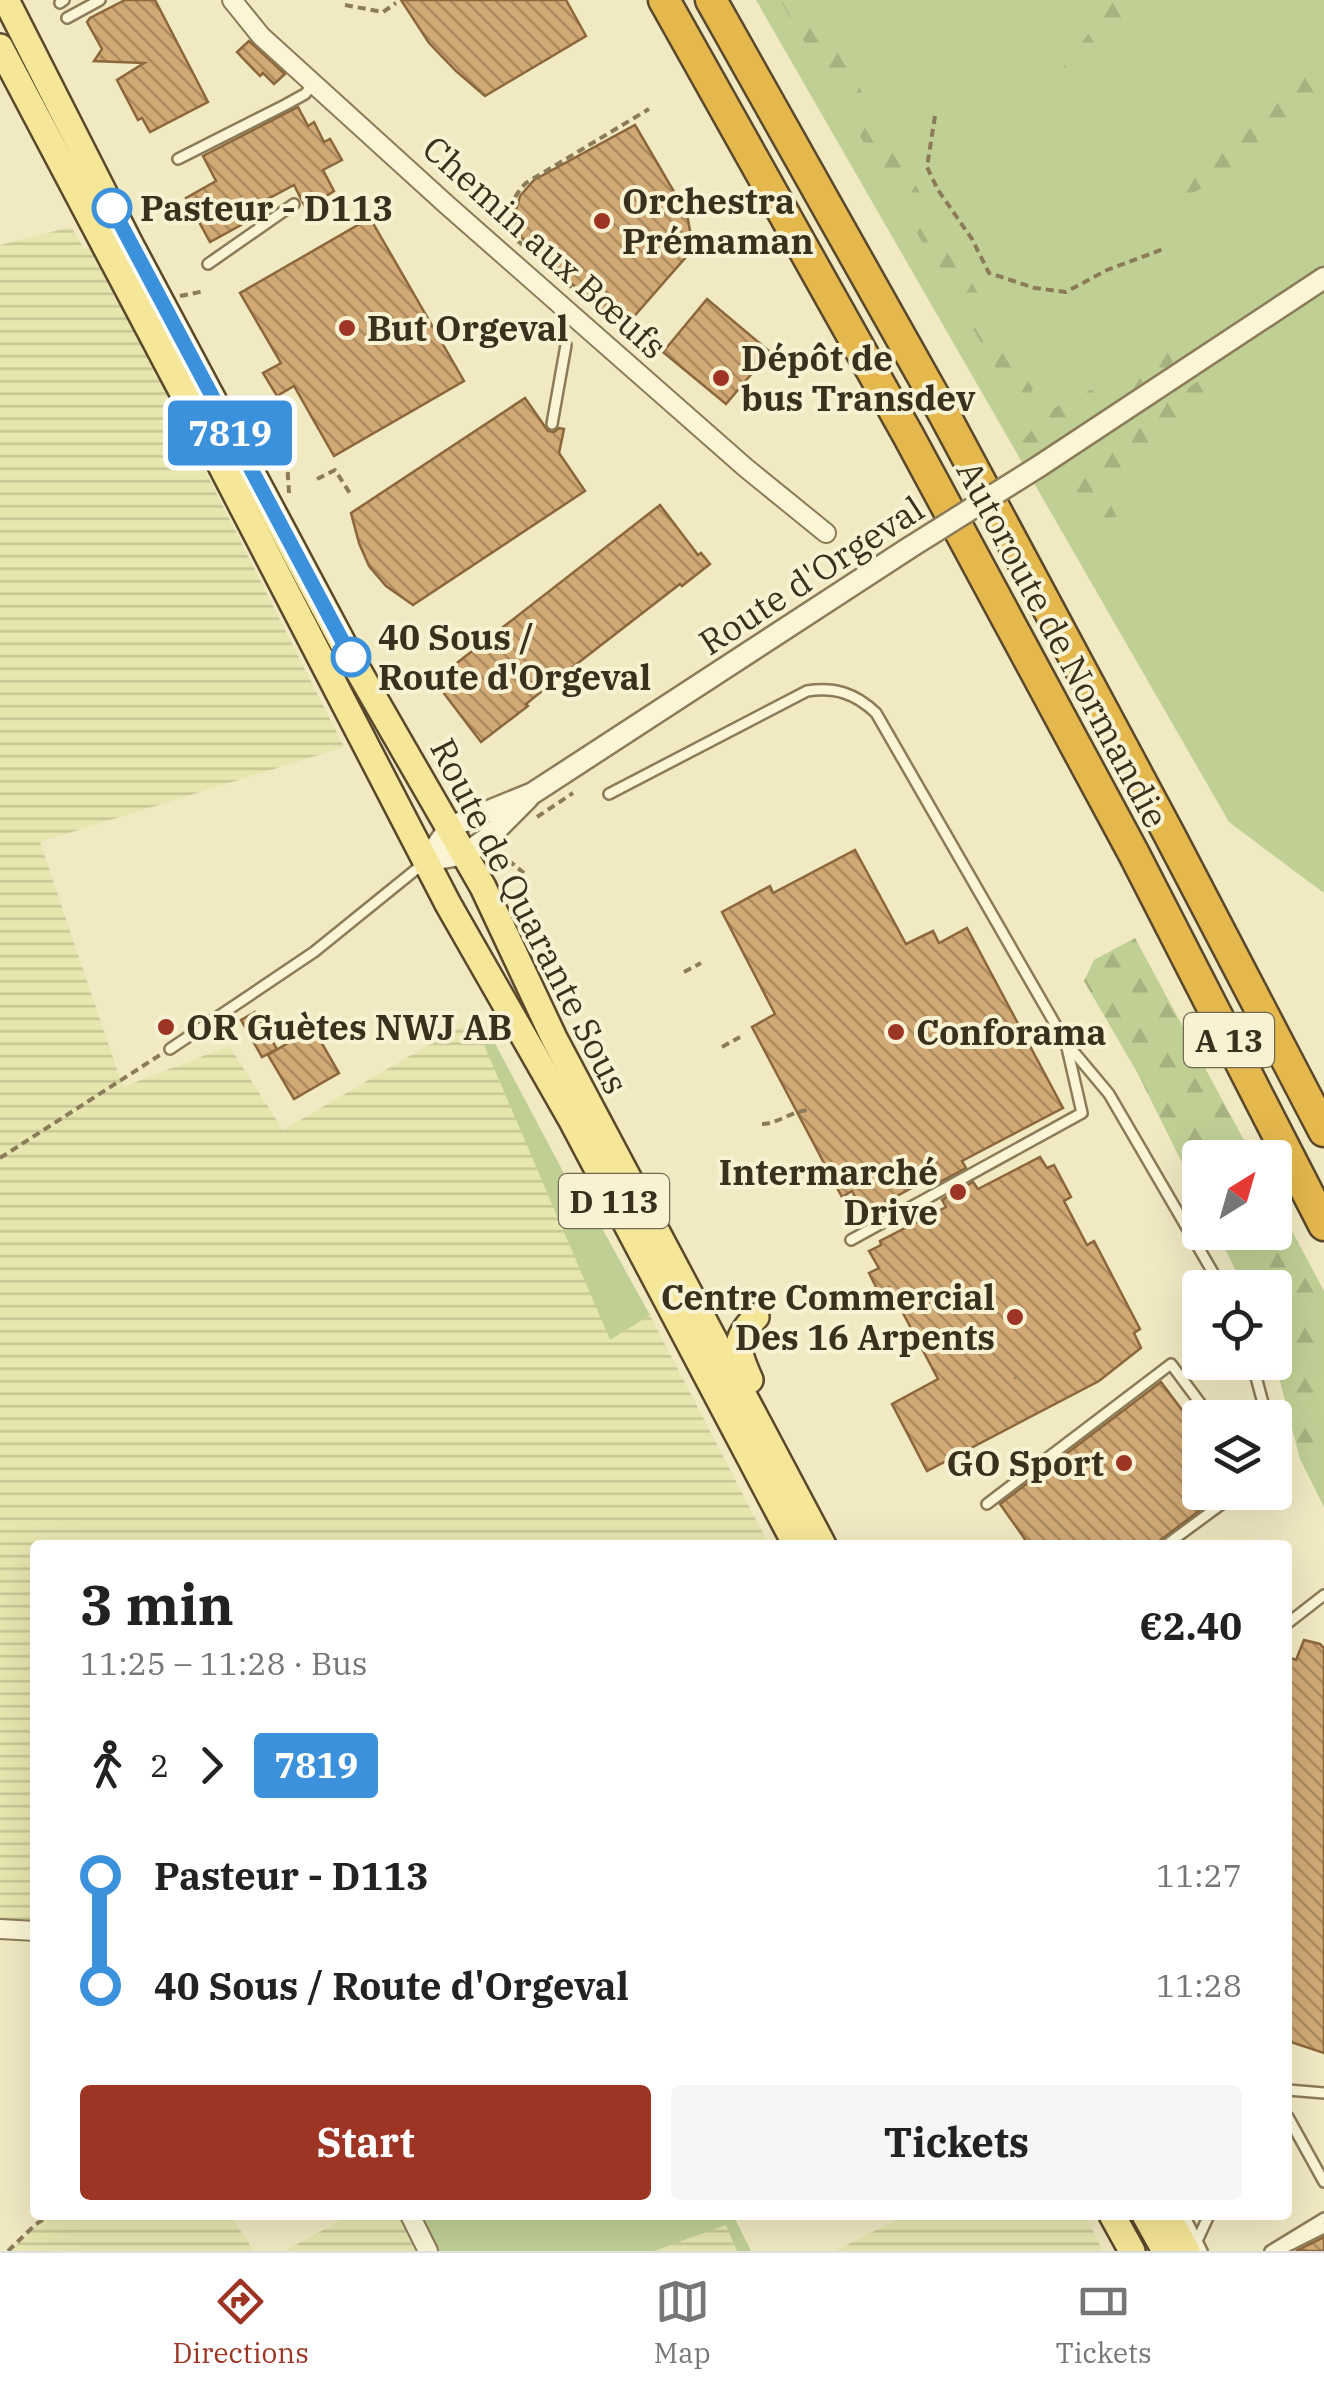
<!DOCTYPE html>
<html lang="en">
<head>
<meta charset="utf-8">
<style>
  :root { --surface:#fff; --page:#f6f6f6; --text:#222; --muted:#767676; --line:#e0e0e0; --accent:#9e3524 }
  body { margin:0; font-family:"IBM Plex Serif",serif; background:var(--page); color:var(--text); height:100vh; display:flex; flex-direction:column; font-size:38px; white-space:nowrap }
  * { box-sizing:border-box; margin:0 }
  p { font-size:32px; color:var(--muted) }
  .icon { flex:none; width:55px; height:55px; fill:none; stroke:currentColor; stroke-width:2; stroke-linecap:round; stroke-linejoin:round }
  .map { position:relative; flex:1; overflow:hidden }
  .drawer { position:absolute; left:30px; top:1540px; width:1262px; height:680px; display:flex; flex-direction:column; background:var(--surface); border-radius:10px; box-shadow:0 10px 40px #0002 }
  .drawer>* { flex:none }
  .badge { padding:0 20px; border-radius:8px; font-size:35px; line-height:65px }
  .needle { width:65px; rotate:37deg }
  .tools { position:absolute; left:1182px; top:1140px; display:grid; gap:20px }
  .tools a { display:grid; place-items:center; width:110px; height:110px; border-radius:10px; background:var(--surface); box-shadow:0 10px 40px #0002; font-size:50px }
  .map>.badge { position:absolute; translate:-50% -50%; box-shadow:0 0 0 5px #fff }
  .legs { display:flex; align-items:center; gap:15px; height:110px; padding:0 50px; font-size:32px }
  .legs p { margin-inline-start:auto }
  .headline { display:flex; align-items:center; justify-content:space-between; height:170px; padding:0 50px }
  h1 { font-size:55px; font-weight:700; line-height:75px }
  .cta { display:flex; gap:20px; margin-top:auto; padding:20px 50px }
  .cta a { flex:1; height:115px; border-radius:10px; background:var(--accent); color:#fff; font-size:40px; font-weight:700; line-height:115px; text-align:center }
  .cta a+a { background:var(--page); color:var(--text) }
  ul { padding:0 50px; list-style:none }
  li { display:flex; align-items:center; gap:35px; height:110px; font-size:38px }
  li i { display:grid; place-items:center; width:15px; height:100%; margin:0 12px; background:currentColor }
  li i::after { content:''; width:25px; height:25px; margin:-12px; border:8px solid; border-radius:50%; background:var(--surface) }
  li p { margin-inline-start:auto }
  li:first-child i { background:linear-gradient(#0000 50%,currentColor 0) }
  li:last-child i { background:linear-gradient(currentColor 50%,#0000 0) }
  .menu { display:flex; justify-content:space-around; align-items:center; height:140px; border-top:2px solid var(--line); background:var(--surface); font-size:28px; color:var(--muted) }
  .menu a { display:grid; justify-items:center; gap:5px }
  .menu .on { color:var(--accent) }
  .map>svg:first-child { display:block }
  .farmland { fill:url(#farmland-rules) }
  .green { fill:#c0d095 }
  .forest { fill:url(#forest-firs) }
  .building { fill:url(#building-back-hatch); stroke:#8c673c; stroke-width:2.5 }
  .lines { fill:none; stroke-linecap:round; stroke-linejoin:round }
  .service-casing { stroke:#8c7b58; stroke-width:14 }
  .minor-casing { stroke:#8c7b58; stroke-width:22 }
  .tertiary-casing { stroke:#8c7b58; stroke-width:25 }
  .primary-casing { stroke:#59482c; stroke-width:30 }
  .motorway-casing { stroke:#59482c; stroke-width:35 }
  .path { stroke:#8c7b58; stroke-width:4; stroke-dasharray:8 5; stroke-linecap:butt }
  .service { stroke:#fbf5d6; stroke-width:9 }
  .minor { stroke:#fbf5d6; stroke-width:18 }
  .tertiary { stroke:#fbf5d6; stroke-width:20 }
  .primary { stroke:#f6e697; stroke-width:25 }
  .motorway { stroke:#e5b84d; stroke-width:30 }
  .tertiary-bridge-casing { stroke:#8c7b58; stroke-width:25; stroke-linecap:butt }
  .tertiary-bridge { stroke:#fbf5d6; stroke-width:20 }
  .line-1-casing { stroke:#fff; stroke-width:22 }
  .line-1 { stroke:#3c91dc; stroke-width:15 }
  .stop-1-dot { fill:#fff; stroke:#3c91dc; stroke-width:5 }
  .poi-dot { fill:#9e3524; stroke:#f8f2d2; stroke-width:4 }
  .labels { text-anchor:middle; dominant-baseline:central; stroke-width:8; stroke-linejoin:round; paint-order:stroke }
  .shield { fill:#f8f2d2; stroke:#746a53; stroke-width:2.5 }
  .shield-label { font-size:32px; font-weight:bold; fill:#3b301d }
  .poi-label { font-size:35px; font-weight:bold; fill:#3b301d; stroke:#f8f2d2; text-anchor:start }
  .stop-label { font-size:35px; font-weight:bold; fill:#3b301d; stroke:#f8f2d2; text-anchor:start }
  .street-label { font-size:35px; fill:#3b301d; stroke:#f8f2d2 }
</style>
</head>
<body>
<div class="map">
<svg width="1324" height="2251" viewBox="0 0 1324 2251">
  <defs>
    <pattern id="farmland-rules" width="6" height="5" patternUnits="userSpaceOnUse" patternTransform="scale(2.5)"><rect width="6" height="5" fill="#e7e6af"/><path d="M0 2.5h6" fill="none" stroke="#c7c696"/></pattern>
    <pattern id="forest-firs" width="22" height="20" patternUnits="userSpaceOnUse" patternTransform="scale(2.5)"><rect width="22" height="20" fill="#c0d095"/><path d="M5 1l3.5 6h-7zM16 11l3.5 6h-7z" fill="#a6b380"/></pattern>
    <pattern id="building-back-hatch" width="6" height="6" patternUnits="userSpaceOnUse" patternTransform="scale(2.5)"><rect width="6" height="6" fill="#d1a975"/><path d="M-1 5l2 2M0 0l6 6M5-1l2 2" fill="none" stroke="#ab8a5f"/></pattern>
  </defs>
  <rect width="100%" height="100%" fill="#f1e9c2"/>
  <!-- farmland -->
  <g class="farmland">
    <polygon points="71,227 84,249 92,246 344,747 40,842 123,1087 229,1046 283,1130 473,1019 610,1339 650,1315 769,1545 35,1545 35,1928 0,1928 0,245"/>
    <polygon points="53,2215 230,2215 254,2251 10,2251 36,2226"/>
    <polygon points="350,2215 400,2215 421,2251 285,2251"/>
    <polygon points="906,2215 1085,2215 1103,2251 835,2251"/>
    <polygon points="726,2225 737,2251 654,2251"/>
  </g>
  <!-- green -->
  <g class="green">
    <polygon points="756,0 1324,0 1324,893 1229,822"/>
    <polygon points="480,1015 576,1196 588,1203 650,1315 610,1340 473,1019"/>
    <polygon points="400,2215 733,2215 751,2251 737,2251 726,2225 654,2251 421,2251"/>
  </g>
  <!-- forest -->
  <g class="forest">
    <polygon points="780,0 809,0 1033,389 1019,407"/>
    <polygon points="1114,0 1155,0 1091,59 1067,90 1051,83"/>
    <path d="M1324 58V86C1282 123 1222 184 1171 204L1178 182Z"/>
    <polygon points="1186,346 1171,364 1035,453 1021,443 1048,411 1168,352"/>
    <polygon points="1232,370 1215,393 1101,485 1117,517 1095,520 1056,477 1068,466 1209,374"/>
    <polygon points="1135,938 1253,1157 1200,1158 1200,1199 1138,1074 1084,981 1094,960"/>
    <polygon points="1275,1199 1324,1291 1324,1507 1300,1459 1275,1362 1275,1288 1244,1287 1217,1233 1275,1232"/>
  </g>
  <!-- building -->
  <g class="building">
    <polygon points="125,0 155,0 208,102 150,132 142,118 138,120 117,80 144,63 94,61 102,49 87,22 90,18"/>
    <polygon points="401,0 566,0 586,36 485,96 456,71 429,43"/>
    <polygon points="249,41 285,74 274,84 263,73 260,76 237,52"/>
    <polygon points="298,107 308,126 314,122 324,142 330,139 342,160 323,170 334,191 306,209 294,185 236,216 241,225 210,242 186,198 216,181 203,156"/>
    <polygon points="635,125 687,214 692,242 686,257 623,329 526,243 516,230 515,213 520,196 534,180"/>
    <polygon points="370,218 464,381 334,456 294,386 277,396 263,373 281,363 240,293"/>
    <polygon points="707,299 770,352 726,404 663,352"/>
    <polygon points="525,398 548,431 554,432 559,428 564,429 559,453 585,491 413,605 386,586 369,566 359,543 351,513"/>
    <polygon points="660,505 698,555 701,553 710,564 682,586 680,584 547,687 526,704 528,706 481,742 433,679 442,671 444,673"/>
    <polygon points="855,850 906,944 933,931 939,943 967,928 1063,1108 962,1161 966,1168 934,1185 930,1178 864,1214 852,1191 842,1197 752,1027 775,1014 722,912 770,886 773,893"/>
    <polygon points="255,1012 277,1049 262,1057 241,1020"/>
    <polygon points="313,1028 339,1073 294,1099 268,1055"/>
    <polygon points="1040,1157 1047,1168 1054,1165 1071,1197 1064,1201 1087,1245 1094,1241 1140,1329 1134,1333 1141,1348 1099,1381 927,1471 892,1404 938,1379 889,1287 879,1292 874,1283 869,1273 879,1268 869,1251 881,1245 880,1241 946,1207 942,1200 973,1182 978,1189"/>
    <polygon points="1161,1382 1200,1434 1200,1492 1224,1492 1154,1545 1029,1545 1000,1504"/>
    <polygon points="1304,1640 1320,1644 1324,1648 1324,2053 1288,2041 1288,1657 1296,1660"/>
    <polygon points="1324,2237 1324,2251 1296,2251"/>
  </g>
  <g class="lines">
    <defs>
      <g id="service">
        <polyline points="60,3 64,0"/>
        <polyline points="67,18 100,0"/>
        <polyline points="178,159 285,105 305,94 314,83"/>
        <polyline points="208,264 294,204"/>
        <polyline points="552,424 566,345"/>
        <path d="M609 794 807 691C835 687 855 693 876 713L1066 1043 1082 1113 851 1240"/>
        <polyline points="1068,1045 1109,1094 1222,1288"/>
        <polyline points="170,1049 314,952 424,863"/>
        <polyline points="1252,1362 1267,1418"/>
        <polyline points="1275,1440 1283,1459 1275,1465"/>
        <polyline points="987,1504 1171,1364 1209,1415"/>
        <polyline points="1166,1545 1238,1492"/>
        <polyline points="1288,1623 1324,1595"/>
        <polyline points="1288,2090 1324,2093"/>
        <polyline points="1288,2117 1324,2182"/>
        <polyline points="1184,2215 1202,2251"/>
        <polyline points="1197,2241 1209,2215"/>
        <polyline points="1282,2249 1324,2228"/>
        <polyline points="1270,2251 1324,2218"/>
      </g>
      <g id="minor">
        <polyline points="232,0 261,36 447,205 746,468 826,533"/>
        <polyline points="0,1929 35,1931"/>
        <polyline points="410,2215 428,2251"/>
      </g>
      <g id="tertiary">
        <polyline points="1038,467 1324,278"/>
        <polyline points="426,861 450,827 533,793 909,548"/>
        <polyline points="426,861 465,854 489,837 528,798"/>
      </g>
      <g id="primary">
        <polyline points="6,0 129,242 267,501 347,651 483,887 554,1038 823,1545"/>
        <polyline points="0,47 215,454 448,904 571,1119 796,1545"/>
        <path d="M750 1380C738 1352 731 1341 756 1317"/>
        <polyline points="1112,2215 1132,2251"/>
        <polyline points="1145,2215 1165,2251"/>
        <polyline points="1167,2215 1187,2251"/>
      </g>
      <g id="motorway">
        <polyline points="664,0 908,435 1134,854 1324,1225"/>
        <polyline points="711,0 944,414 1169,834 1324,1131"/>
      </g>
    </defs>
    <!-- service casing -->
    <use href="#service" class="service-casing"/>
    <!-- minor casing -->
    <use href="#minor" class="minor-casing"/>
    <!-- tertiary casing -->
    <use href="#tertiary" class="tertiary-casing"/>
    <!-- primary casing -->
    <use href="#primary" class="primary-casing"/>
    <!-- motorway casing -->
    <use href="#motorway" class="motorway-casing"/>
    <!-- path -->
    <g class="path">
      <polyline points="345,5 383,12 396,3"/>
      <polyline points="935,116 927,167 938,190 972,239 989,273 1035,288 1066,292 1107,270 1166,248"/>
      <polyline points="180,296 205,291"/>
      <path d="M631 338 518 241C506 219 507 203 526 183L649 109"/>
      <polyline points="317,479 335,470 351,495"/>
      <polyline points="289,493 287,461 293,444"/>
      <polyline points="537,817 573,793"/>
      <polyline points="498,852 524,873"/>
      <polyline points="684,972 701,963"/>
      <polyline points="722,1047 740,1037"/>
      <path d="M762 1124C777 1124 792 1111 809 1110"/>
      <polyline points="0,1158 160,1055"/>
      <polyline points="873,1300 879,1297 883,1289"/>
      <polyline points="1015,1377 1016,1378"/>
      <polyline points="8,2251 36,2224 51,2215"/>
    </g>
    <!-- service -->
    <use href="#service" class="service"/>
    <!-- minor -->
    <use href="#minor" class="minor"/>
    <!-- tertiary -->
    <use href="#tertiary" class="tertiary"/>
    <!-- primary -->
    <use href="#primary" class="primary"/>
    <!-- motorway -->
    <use href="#motorway" class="motorway"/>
    <defs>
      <polyline id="tertiary-bridge" points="909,548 1038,467"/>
    </defs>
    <!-- tertiary-bridge casing -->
    <use href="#tertiary-bridge" class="tertiary-bridge-casing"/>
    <!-- tertiary-bridge -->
    <use href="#tertiary-bridge" class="tertiary-bridge"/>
  </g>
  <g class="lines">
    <defs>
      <polyline id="line-1" points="112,208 351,657"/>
    </defs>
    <!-- line-1 casing -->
    <use href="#line-1" class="line-1-casing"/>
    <!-- line-1 -->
    <use href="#line-1" class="line-1"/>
  </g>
  <!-- markers -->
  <g class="stop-1-dot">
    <circle cx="112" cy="208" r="18"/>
    <circle cx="351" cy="657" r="18"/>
  </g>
  <g class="poi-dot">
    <circle cx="602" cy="221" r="10"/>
    <circle cx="347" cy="328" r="10"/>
    <circle cx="721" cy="378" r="10"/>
    <circle cx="166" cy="1027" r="10"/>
    <circle cx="896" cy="1032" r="10"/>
    <circle cx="958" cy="1192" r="10"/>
    <circle cx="1015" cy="1317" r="10"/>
    <circle cx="1124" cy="1463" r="10"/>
  </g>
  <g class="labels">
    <!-- shield labels -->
    <g class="shield">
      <rect x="1184" y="1013" width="90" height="54" rx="8"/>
      <rect x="559" y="1174" width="110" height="54" rx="8"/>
    </g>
    <g class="shield-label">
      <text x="1229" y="1040">A 13</text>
      <text x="614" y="1201">D 113</text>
    </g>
    <!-- poi labels -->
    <g class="poi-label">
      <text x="622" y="201">Orchestra<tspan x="622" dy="40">Prémaman</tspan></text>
      <text x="367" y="328">But Orgeval</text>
      <text x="741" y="358">Dépôt de<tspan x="741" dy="40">bus Transdev</tspan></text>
      <text x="186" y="1027">OR Guètes NWJ AB</text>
      <text x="916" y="1032">Conforama</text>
      <text x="938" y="1172" text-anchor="end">Intermarché<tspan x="938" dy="40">Drive</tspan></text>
      <text x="995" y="1297" text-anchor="end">Centre Commercial<tspan x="995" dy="40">Des 16 Arpents</tspan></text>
      <text x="1104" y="1463" text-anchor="end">GO Sport</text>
    </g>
    <!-- stop labels -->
    <g class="stop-label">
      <text x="140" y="208">Pasteur - D113</text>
      <text x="378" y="637">40 Sous /<tspan x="378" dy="40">Route d'Orgeval</tspan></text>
    </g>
    <!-- street labels -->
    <g class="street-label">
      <text transform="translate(545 247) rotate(42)">Chemin aux Bœufs</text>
      <text transform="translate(811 575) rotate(-33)">Route d'Orgeval</text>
      <text transform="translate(1063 644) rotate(62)">Autoroute de Normandie</text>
      <text transform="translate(530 916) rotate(63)">Route de Quarante Sous</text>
    </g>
  </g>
</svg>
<div class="tools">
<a><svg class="needle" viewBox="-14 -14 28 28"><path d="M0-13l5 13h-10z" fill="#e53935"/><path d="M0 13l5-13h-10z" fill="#767676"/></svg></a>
<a><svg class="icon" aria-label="locate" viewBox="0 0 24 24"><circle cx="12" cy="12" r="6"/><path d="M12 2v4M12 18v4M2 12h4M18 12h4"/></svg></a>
<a><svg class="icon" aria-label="layers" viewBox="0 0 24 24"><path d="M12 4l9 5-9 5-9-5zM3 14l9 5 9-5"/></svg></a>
</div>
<b class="badge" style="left:230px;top:433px;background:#3c91dc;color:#fff">7819</b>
<section class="drawer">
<div class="headline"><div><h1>3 min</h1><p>11:25 – 11:28 · Bus</p></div><b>€2.40</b></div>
<div class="legs"><svg class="icon" aria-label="walk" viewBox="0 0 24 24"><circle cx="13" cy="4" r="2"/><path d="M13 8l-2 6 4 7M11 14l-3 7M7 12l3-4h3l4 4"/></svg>2<svg class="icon" aria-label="forward" viewBox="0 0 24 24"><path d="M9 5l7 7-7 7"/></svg><b class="badge" style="background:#3c91dc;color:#fff">7819</b></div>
<ul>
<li><i style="color:#3c91dc"></i><b>Pasteur - D113</b><p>11:27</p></li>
<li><i style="color:#3c91dc"></i><b>40 Sous / Route d'Orgeval</b><p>11:28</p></li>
</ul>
<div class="cta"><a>Start</a><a>Tickets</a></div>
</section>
</div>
<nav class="menu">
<a class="on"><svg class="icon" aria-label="directions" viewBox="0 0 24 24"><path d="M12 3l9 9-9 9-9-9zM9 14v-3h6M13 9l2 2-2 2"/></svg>Directions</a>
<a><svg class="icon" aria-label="map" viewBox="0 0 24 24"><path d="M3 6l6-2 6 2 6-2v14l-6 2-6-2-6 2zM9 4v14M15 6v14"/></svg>Map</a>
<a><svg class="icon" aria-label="tickets" viewBox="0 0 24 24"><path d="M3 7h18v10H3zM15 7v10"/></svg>Tickets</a>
</nav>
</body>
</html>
